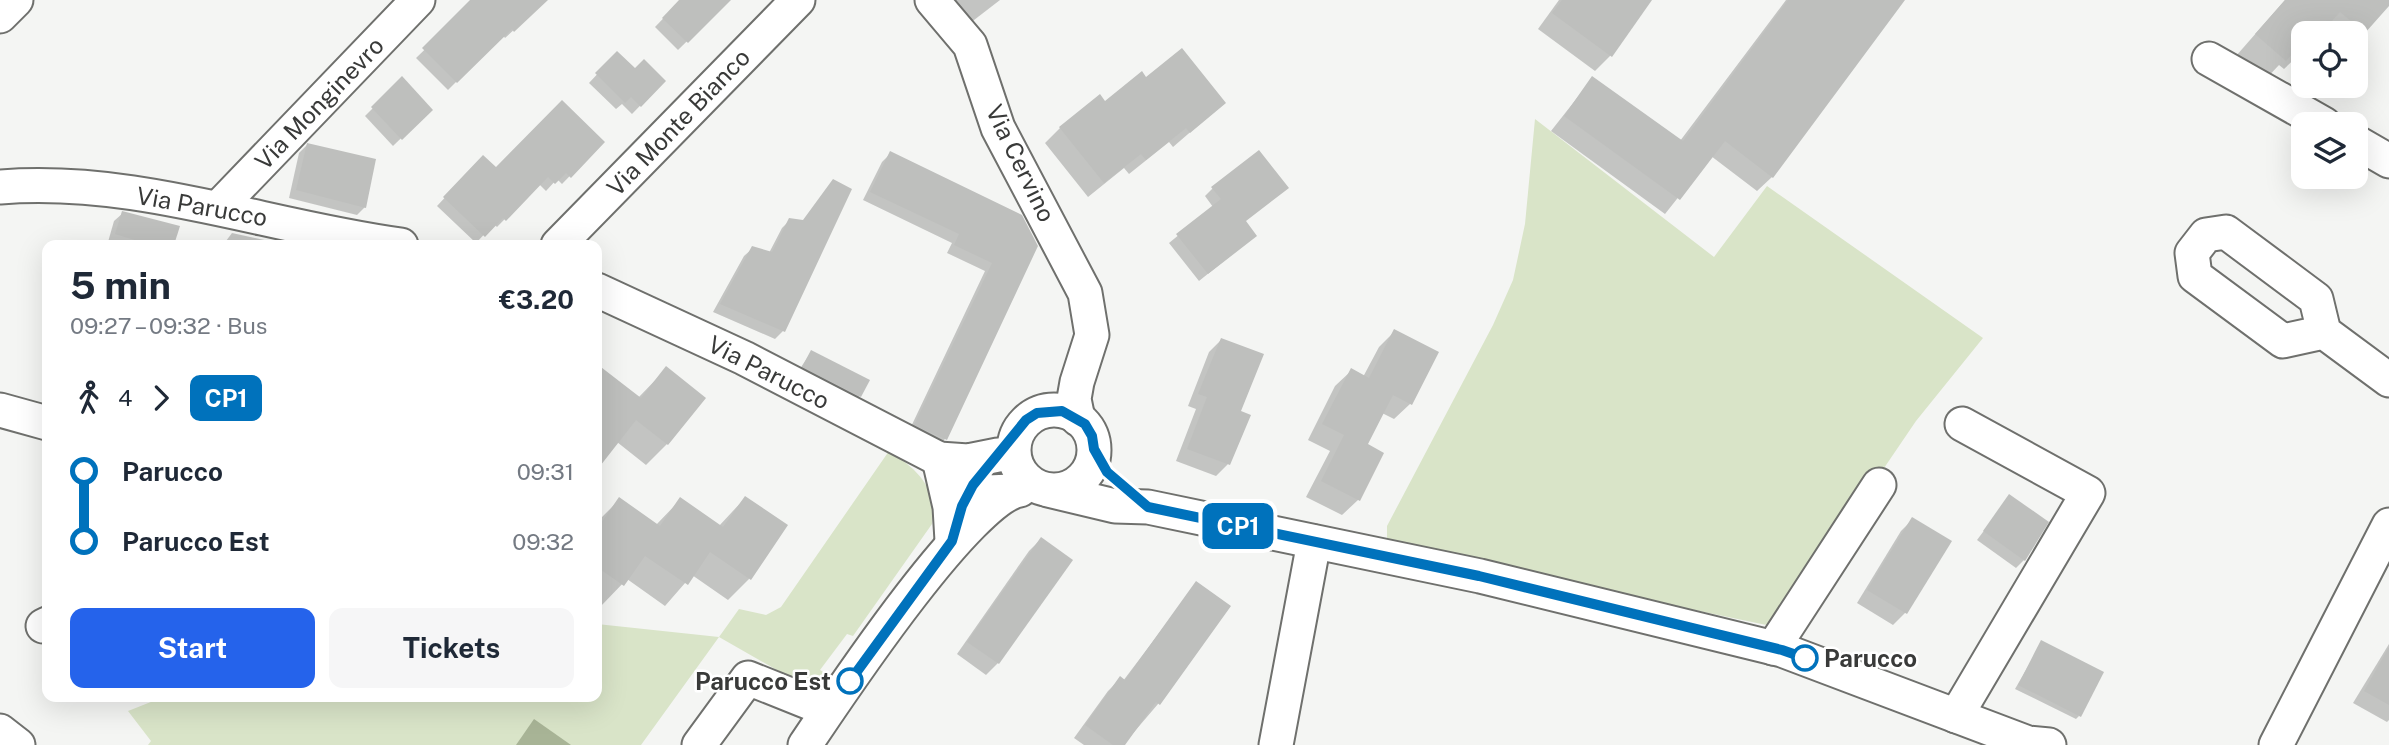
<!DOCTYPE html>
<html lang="en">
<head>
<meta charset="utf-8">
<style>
  :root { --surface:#fff; --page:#f6f6f7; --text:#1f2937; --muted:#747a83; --accent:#2563eb }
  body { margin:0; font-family:"Public Sans",sans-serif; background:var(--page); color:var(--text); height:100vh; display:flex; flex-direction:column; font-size:26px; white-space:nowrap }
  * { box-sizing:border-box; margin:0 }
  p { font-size:23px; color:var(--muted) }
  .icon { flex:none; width:38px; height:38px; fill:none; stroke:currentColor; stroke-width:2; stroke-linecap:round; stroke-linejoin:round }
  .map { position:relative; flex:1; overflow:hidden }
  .panel { position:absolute; left:42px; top:240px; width:560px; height:462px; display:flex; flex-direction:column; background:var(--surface); border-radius:14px; box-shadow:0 7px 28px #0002 }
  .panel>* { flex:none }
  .badge { padding:0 14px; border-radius:10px; font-size:24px; line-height:46px }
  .buttons { position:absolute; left:2291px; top:21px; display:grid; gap:14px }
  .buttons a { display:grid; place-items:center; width:77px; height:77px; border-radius:14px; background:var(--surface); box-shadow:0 7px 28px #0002; font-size:35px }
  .map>.badge { position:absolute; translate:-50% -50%; box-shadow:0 0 0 4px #fff }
  .legs { display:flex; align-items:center; gap:10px; height:77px; padding:0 28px; font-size:23px }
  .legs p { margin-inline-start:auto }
  .head { display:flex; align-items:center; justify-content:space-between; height:119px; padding:0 28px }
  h1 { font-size:38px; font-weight:700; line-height:52px }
  .cta { display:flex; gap:14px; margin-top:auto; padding:14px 28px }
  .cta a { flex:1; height:80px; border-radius:14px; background:var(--accent); color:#fff; font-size:28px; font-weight:700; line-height:80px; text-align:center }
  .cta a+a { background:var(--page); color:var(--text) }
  ul { padding:0 28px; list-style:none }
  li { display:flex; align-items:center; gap:24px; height:70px; font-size:26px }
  li i { display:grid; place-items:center; width:10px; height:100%; margin:0 9px; background:currentColor }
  li i::after { content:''; width:18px; height:18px; margin:-9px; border:5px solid; border-radius:50%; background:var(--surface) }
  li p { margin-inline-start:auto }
  li:first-child i { background:linear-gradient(#0000 50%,currentColor 0) }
  li:last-child i { background:linear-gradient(currentColor 50%,#0000 0) }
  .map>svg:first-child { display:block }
  .green { fill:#d9e4c8 }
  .water { fill:#a8b496 }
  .shadow { fill:#0003 }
  .building { fill:#bebfbd }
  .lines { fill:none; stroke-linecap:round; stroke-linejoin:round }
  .minor-casing { stroke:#6f706d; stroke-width:37 }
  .minor { stroke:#fff; stroke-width:33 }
  .line-1-casing { stroke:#fff; stroke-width:16 }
  .line-1 { stroke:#0072bc; stroke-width:10 }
  .stop-1-dot { fill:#fff; stroke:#0072bc; stroke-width:3.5 }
  .labels { text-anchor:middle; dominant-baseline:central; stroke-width:5; stroke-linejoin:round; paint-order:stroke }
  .street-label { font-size:24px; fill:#393a39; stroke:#fff }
  .stop-label { font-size:24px; font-weight:bold; fill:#393a39; stroke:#fff; text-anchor:start }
</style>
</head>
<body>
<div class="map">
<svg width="2389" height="745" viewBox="0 0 2389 745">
  <rect width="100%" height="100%" fill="#f4f5f3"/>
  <!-- green -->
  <g class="green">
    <polygon points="1535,119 1714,257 1767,186 1983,338 1916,421 1776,627 1392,547 1387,541 1387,526 1493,325 1513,280 1525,224"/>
    <path d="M889 451C918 470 937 487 932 524L853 636 847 634 820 670 825 673 812 690 719 637 641 745H148L151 741 128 711 166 696H597V624L719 637 739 609 766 615 781 607Z"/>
  </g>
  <!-- water -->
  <polygon class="water" points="534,719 571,745 516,745"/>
  <!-- shadow -->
  <g class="shadow">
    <polygon points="476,0 540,0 543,3 505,38 503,35 448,90 416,58"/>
    <polygon points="681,0 729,0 678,50 655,27"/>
    <polygon points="944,0 1000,0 965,27"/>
    <polygon points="1559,0 1650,0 1610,56 1595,71 1538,29"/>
    <polygon points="1786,0 1903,0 1772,177 1757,191 1711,156 1665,214 1551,131 1592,79 1680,141"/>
    <polygon points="2285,0 2379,0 2386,6 2356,40 2356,33 2303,33 2303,51 2284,69 2279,65 2264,81 2236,56"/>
    <polygon points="617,53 635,70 664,81 632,114 622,104 616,109 589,83"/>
    <polygon points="402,79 430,110 393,146 365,116"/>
    <polygon points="1146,79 1224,103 1173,147 1169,142 1129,174 1124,168 1088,197 1045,143 1060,128"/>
    <polygon points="603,142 562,184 557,179 546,191 539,184 497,227 494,224 476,243 437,206 483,157 496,170"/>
    <polygon points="307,145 365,207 357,215 289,198 299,153"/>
    <polygon points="890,154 1036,246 945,439 937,447 908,433 985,271 947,253 952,243 863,200 882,162"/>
    <polygon points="1213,188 1255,236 1199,281 1169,243 1213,207 1205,196"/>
    <polygon points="123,213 173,245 108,242 114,221"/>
    <polygon points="790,220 783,331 775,339 713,312 744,256 753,248 769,253 782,228"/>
    <polygon points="232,233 269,241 268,245 223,245"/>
    <polygon points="1395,331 1410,404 1394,419 1382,413 1366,445 1358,500 1342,515 1306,497 1330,451 1308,440 1335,386 1351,371 1363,377 1379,347"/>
    <polygon points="1221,340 1239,412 1228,464 1216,476 1176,461 1196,409 1188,406 1209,352"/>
    <polygon points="811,352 860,396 852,404 796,375"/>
    <polygon points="666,369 667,444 646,465 617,442 597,465 597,378 604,371 638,398"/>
    <polygon points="2010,496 2024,560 2016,568 1977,540"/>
    <polygon points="745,498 749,579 728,600 692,575 665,606 627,579 601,606 597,603 597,522 619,500 656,525 680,500 719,526"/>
    <polygon points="1913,519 1905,613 1893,625 1857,603 1901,531"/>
    <polygon points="1041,539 998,663 986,675 957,654 1029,551"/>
    <polygon points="1197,583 1158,704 1123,745 1084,745 1074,738 1108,691 1120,679 1123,681"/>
    <polygon points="2042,642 2079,716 2076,719 2015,689"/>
    <polygon points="2389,644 2389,720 2387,722 2353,703"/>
  </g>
  <!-- building -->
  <g class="building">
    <polygon points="470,0 548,0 514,32 512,29 457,83 422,48"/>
    <polygon points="679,0 731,0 688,43 662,18"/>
    <polygon points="1562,0 1652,0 1612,57 1552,13"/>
    <polygon points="1788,0 1905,0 1773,178 1725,141 1680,200 1564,116 1592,76 1683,141"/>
    <polygon points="2285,0 2389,0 2389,6 2365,33 2340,12 2321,33 2303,33 2303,42 2286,61 2255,34"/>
    <polygon points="1182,48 1226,103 1190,133 1186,128 1146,160 1141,154 1104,183 1059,127 1100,94 1105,101 1142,71 1146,77"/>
    <polygon points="617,51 635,68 644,59 666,81 641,107 631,97 625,103 595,73"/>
    <polygon points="402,76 433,110 402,140 371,107"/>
    <polygon points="562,100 605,142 571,178 566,173 555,184 548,177 506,221 503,218 485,237 443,197 483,155 496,167"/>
    <polygon points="307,143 376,159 366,208 296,190"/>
    <polygon points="1259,150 1289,188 1246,221 1257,236 1208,274 1176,234 1221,199 1211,187"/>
    <polygon points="890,151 1022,215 1038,246 947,440 914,425 992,263 954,245 959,234 870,192"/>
    <polygon points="833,179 852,189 785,332 720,304 752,246 772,252 789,218 803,220"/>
    <polygon points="122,211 180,226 174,245 151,245 115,234"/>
    <polygon points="1394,329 1439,352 1412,405 1393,395 1368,444 1384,453 1360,501 1321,481 1344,435 1322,424 1351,368 1369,378"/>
    <polygon points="1221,338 1264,354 1241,411 1251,415 1230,465 1187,449 1207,397 1198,394"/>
    <polygon points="811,350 870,380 861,397 802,367"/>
    <polygon points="597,364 641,398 666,366 706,398 668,445 636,420 597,470"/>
    <polygon points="2009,494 2049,522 2025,561 1983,531"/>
    <polygon points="745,496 788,525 751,580 710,552 688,585 645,556 624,586 597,567 597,529 619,497 660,526 680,497 723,527"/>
    <polygon points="1912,517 1952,541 1907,614 1867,590"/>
    <polygon points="1041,537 1073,560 999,664 967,642"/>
    <polygon points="1196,581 1231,606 1160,705 1156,702 1125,745 1113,745 1085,725 1120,676 1125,680"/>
    <polygon points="2041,640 2104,672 2081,717 2018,685"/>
    <polygon points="2389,647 2389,705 2364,691"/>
  </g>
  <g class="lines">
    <defs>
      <g id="minor">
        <polyline points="932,0 970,45 998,128 1085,293 1092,335 1077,382 1074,399 1078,419"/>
        <polyline points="0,16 16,0"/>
        <polyline points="2209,59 2324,124"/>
        <polyline points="2356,142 2389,161"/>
        <path d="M0 187C137 176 267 227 401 245"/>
        <polyline points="220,206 418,0"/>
        <polyline points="558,245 798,0"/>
        <polyline points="597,290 744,358 939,459 969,483 988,492 1012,491"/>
        <polyline points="2324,332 2283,341 2195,276 2192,253 2206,235 2226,232 2316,299 2324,332 2389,380"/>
        <polyline points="0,410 47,423"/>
        <circle cx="1054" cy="450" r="40"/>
        <polyline points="939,459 950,507 952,541"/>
        <polyline points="939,459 968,461 998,455"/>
        <polyline points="1048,490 1115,506 1148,507 1480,576 1782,650 2028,743 2049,745"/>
        <polyline points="43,626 47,624"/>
        <polyline points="1773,648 1879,485"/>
        <polyline points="1956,716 2088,493 1962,424"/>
        <polyline points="0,731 18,745"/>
        <polyline points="699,745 748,678 828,710"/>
        <path d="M805 745C838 696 969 498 1020 490"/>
        <polyline points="1276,745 1314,542"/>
        <polyline points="2276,745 2389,525"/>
      </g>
    </defs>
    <!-- minor casing -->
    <use href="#minor" class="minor-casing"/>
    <!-- minor -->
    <use href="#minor" class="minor"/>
  </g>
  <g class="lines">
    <defs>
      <polyline id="line-1" points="850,681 952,541 962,506 973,485 1026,420 1037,413 1062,411 1085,424 1092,436 1094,449 1107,472 1148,507 1479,576 1782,650 1805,658"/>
    </defs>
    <!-- line-1 casing -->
    <use href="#line-1" class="line-1-casing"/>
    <!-- line-1 -->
    <use href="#line-1" class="line-1"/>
  </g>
  <!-- markers -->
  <g class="stop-1-dot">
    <circle cx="1805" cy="658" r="12"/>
    <circle cx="850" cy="681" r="12"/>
  </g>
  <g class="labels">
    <!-- street labels -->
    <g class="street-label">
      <text transform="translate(319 103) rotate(-46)">Via Monginevro</text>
      <text transform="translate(678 122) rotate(-46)">Via Monte Bianco</text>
      <text transform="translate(1021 163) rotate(64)">Via Cervino</text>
      <text transform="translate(202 206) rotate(10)">Via Parucco</text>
      <text transform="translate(769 372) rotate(27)">Via Parucco</text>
    </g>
    <!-- stop labels -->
    <g class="stop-label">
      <text x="1824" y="658">Parucco</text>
      <text x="831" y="681" text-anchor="end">Parucco Est</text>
    </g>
  </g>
</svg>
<div class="buttons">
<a><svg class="icon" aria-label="locate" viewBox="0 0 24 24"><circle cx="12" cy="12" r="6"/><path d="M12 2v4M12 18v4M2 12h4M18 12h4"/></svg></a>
<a><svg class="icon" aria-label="layers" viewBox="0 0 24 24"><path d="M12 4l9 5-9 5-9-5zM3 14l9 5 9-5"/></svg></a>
</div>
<b class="badge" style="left:1238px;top:526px;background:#0072bc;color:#fff">CP1</b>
<section class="panel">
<div class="head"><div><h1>5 min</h1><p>09:27 – 09:32 · Bus</p></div><b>€3.20</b></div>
<div class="legs"><svg class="icon" aria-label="walk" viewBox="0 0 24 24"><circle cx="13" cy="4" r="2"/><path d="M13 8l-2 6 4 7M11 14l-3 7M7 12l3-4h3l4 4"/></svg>4<svg class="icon" aria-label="forward" viewBox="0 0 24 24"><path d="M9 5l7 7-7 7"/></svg><b class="badge" style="background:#0072bc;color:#fff">CP1</b></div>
<ul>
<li><i style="color:#0072bc"></i><b>Parucco</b><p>09:31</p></li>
<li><i style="color:#0072bc"></i><b>Parucco Est</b><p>09:32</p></li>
</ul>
<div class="cta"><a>Start</a><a>Tickets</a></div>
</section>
</div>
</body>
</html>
